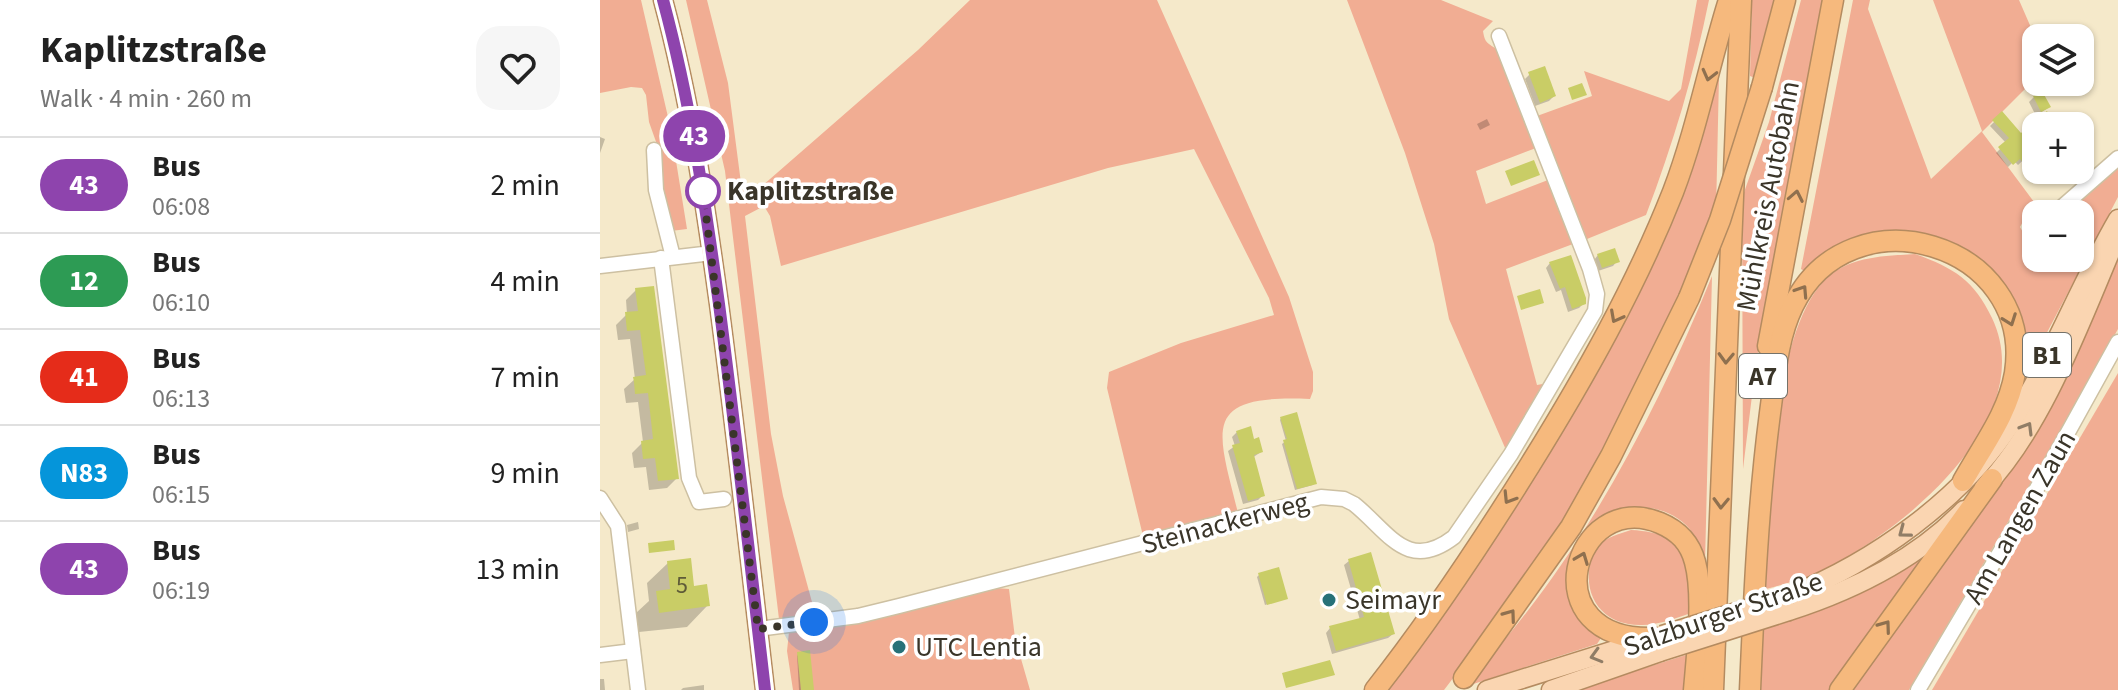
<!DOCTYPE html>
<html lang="en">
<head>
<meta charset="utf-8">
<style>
  :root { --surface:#fff; --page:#f6f6f6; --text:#222; --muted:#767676; --line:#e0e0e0 }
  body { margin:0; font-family:"Source Sans 3",sans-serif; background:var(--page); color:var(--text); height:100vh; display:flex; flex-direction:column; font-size:30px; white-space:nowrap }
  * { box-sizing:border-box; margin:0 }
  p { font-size:26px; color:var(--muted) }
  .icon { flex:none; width:44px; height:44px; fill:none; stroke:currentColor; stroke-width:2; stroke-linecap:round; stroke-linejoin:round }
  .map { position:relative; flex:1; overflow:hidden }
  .drawer { display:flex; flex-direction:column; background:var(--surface); width:600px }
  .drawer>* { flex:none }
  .badge { padding:0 16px; border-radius:26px; font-size:28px; line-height:52px }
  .controls { position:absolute; left:1422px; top:24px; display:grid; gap:16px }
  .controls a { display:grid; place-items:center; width:72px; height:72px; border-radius:16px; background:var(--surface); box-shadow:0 2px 6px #0004; font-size:40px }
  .you { position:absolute; width:40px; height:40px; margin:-20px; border:6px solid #fff; border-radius:50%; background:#1a73e8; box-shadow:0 0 0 12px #1a73e833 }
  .map>.badge { position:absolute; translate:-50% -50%; box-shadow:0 0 0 4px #fff }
  .round { display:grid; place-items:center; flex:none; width:84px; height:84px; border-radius:24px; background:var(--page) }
  .head { display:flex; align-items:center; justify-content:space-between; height:136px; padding:0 40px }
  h1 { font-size:38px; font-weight:700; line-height:60px }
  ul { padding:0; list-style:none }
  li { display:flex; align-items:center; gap:24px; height:96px; padding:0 40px; border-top:2px solid var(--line) }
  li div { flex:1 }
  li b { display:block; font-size:30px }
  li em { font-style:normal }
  li .badge { min-width:88px; font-weight:700; text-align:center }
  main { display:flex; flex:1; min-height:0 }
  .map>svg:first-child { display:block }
  .green { fill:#f1ad93 }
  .shadow { fill:#0003 }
  .building { fill:#c9cd66 }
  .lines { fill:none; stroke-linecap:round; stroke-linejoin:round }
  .minor-casing { stroke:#cdc0a2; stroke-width:17 }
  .major-casing { stroke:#b48b60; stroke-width:21 }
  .highway-casing { stroke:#b48b60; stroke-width:23 }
  .minor { stroke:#fff; stroke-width:14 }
  .major { stroke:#fad5b1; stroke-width:18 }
  .highway { stroke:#f6b97d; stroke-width:20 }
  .major-bridge-casing { stroke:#b48b60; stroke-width:21; stroke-linecap:butt }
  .highway-bridge-casing { stroke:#b48b60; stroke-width:23; stroke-linecap:butt }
  .major-bridge { stroke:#fad5b1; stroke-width:18 }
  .highway-bridge { stroke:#f6b97d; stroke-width:20 }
  .oneway { stroke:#8f704f }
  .oneway2 { stroke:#907d66 }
  .line-casing { stroke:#fff; stroke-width:18 }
  .line { stroke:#8e44ad; stroke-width:12 }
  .walk { stroke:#3a3529; stroke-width:8; stroke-dasharray:0 14.4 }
  .stop-dot { fill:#fff; stroke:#8e44ad; stroke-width:4 }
  .poi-dot { fill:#277178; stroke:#fff; stroke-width:3 }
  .labels { text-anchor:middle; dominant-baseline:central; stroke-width:7; stroke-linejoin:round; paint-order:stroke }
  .number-label { font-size:24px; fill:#5e5b38 }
  .shield { fill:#fff; stroke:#757269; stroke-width:2 }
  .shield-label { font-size:26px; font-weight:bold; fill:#3a3529 }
  .stop-label { font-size:28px; font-weight:bold; fill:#3a3529; stroke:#fff; text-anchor:start }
  .street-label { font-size:28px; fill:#3a3529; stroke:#fff }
  .poi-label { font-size:28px; fill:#3a3529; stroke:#fff; text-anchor:start }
</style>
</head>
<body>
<main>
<section class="drawer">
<div class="head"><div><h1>Kaplitzstraße</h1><p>Walk · 4 min · 260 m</p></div><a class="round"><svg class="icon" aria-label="heart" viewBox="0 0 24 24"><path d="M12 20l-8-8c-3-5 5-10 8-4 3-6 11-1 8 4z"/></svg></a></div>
<ul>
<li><span class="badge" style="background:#8e44ad;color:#fff">43</span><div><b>Bus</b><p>06:08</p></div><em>2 min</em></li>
<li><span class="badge" style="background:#2d9b54;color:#fff">12</span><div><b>Bus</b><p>06:10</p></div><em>4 min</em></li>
<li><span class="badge" style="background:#e52c1a;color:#fff">41</span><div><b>Bus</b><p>06:13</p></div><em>7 min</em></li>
<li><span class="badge" style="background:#0595da;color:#fff">N83</span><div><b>Bus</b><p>06:15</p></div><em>9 min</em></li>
<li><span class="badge" style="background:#8e44ad;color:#fff">43</span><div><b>Bus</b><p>06:19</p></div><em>13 min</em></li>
</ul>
</section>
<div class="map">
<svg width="1518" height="690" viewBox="0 0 1518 690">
  <rect width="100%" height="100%" fill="#f5e9ca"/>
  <!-- green -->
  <g class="green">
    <polygon points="0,0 41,0 71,130 87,229 71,231 64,205 60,153 49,122 46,95 42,88 31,87 0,93"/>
    <path d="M86 0H107L128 83 142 191 162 186 318 50 370 0H557L689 297 713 372V391L710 399C600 394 617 428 638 513L544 540 507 388 509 372 581 343 674 315 669 298 594 149 508 168 181 266 170 216 164 206 145 216 171 434 183 496 215 613 179 619 125 171Z"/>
    <path d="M747 0H841L893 21 883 31C885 44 888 43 898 50L936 148 876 171 886 204 948 180 973 244 906 269 937 385 948 383 906 450 849 319 834 244 805 153Z"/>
    <path d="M1097 0H1109C1094 74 1073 144 1046 215L987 239 937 116 992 96 984 71 1069 101 1081 89Z"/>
    <polygon points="1152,0 1179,0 1155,78 1150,76"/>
    <polygon points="1201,0 1224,0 1156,363 1143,469 1142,198 1169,122"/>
    <polygon points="1253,0 1270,0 1268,9 1331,179 1382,131 1333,0 1419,0 1436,39 1436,78 1382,132 1437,206 1425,218 1420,227 1424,234 1436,237 1436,258 1480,258 1480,214 1466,214 1518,167 1518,197 1441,344 1423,341 1419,320 1322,236 1206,272 1201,269"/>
    <path d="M1119 77 1116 212 1077 304 1025 414 974 506 917 594 844 690H787C882 554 982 418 1052 267 1080 206 1099 142 1119 77Z"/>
    <path d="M1315 254C1354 268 1374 280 1392 318 1441 421 1299 534 1219 572 1203 580 1183 584 1166 589 1169 513 1170 329 1228 277 1252 256 1285 256 1315 254Z"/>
    <polygon points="1518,260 1518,329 1448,454 1309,690 1253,690 1481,338"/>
    <path d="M1112 276 1105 563C1100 550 1096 534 1086 525 1056 497 1006 504 981 534 969 550 966 587 973 606 979 619 991 629 1001 638L997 644 864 687C881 667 899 647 915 627 999 523 1062 399 1112 276Z"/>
    <polygon points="1518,373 1518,690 1332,690"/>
    <path d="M1031 530C1093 533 1086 564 1091 613 1076 618 1059 625 1042 625 1009 626 986 604 989 571 990 563 992 553 997 547 1006 537 1019 534 1031 530Z"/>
    <polygon points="1331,550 1231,690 1161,690 1162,630 1241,602 1289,577"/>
    <polygon points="396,588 409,589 415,638 430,690 193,690 187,651 189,632"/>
    <polygon points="1089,654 1087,690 975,690"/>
  </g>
  <!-- shadow -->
  <g class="shadow">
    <polygon points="930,74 954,96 949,101 935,106 925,79"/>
    <polygon points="1434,97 1449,107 1436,116 1429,102"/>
    <polygon points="1402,114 1421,135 1446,114 1452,126 1436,126 1436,142 1422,154 1431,153 1418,165 1414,161 1408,167 1396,153 1406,143 1390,126"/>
    <polygon points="887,119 890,125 880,130 877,124"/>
    <polygon points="0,137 5,139 0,153"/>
    <polygon points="1480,139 1484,144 1480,147 1484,152 1480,156"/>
    <polygon points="998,255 1017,261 1013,266 998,271 994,260"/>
    <polygon points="950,263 984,303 979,308 968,312 961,290 956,292 946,268"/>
    <polygon points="36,290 77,478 67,488 49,490 46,467 34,468 32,453 43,442 38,402 26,403 24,389 35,379 30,339 18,340 16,325 27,314 26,300"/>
    <polygon points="681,418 715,483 713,485 695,490 682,444 686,441 680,420"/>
    <polygon points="637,432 653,441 661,452 652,458 663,495 658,500 643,504 628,451 635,446 632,437"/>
    <polygon points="38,522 39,529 28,532 27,525"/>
    <polygon points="749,561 793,634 788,638 732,654 726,633 730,628 760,620 744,565"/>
    <polygon points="68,563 107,606 87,627 39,632 36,613 49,601 47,583"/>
    <polygon points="659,575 686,598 665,605 657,577"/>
    <polygon points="197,654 212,690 199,690"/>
    <polygon points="0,679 4,679 5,690 0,690"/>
    <polygon points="104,685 104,690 81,690 83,688"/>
  </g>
  <!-- building -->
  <g class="building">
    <polygon points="1480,54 1492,68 1480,80"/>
    <polygon points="945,66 956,96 940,103 928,72"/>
    <polygon points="982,83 987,95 972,100 968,88"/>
    <polygon points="1442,91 1451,107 1441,112 1433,96"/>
    <polygon points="1402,111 1421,133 1447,111 1454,126 1436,126 1436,144 1430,149 1434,153 1423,162 1420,159 1413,165 1398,147 1409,138 1392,120"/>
    <polygon points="934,160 940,175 911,186 905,171"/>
    <polygon points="1015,248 1020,262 1002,268 997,254"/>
    <polygon points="971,255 986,298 986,304 972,309 965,287 960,289 949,262"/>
    <polygon points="54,286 79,479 58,481 55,458 43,459 41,441 53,439 48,393 35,394 34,382 33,377 46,375 40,330 27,331 25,312 38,311 35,288"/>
    <polygon points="940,289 944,303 921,310 917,296"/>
    <polygon points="697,412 717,484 697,489 683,440 687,439 680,417"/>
    <polygon points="651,426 654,439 659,437 663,452 654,455 665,496 648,501 632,445 640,443 636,431"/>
    <polygon points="74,540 75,550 49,553 48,543"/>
    <polygon points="771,552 795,634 736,651 729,626 764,617 748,559"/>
    <polygon points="91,558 94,586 107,584 110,606 59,613 56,591 70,589 67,561"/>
    <polygon points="679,567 688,599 667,605 658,573"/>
    <polygon points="210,650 214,690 201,690 197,652"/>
    <polygon points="730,660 735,675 686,688 682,673"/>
  </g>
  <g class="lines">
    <defs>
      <g id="minor">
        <polyline points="54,150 56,190 73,257"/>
        <polyline points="1454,214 1518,158"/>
        <polyline points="61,258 89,478 99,502 124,499"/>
        <polyline points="0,266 112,253"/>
        <polyline points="0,498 18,526 38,690"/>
        <path d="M158 629 258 616 299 606 721 497 744 499 754 504C789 532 807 573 854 537L911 454 995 311 997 294 990 269 899 36"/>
        <polyline points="0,655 33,651"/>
        <polyline points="1318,690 1425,510 1518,342"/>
      </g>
      <g id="major">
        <path d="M63 0C90 100 105 202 119 304 136 433 150 561 165 690"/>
        <path d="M1384 488C1445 424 1483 315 1518 234"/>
        <path d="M1191 595C1273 562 1361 500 1410 425 1452 359 1479 286 1518 219"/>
        <path d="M1189 611C1254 590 1316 560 1364 510"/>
        <polyline points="887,690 1056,637"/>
        <polyline points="951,690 1060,652"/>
      </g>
      <g id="highway">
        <polyline points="1162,87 1185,0"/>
        <polyline points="1168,346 1233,0"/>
        <path d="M1055 638C929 643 973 487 1060 523 1079 531 1090 543 1095 562 1104 595 1097 655 1094 690"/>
        <polyline points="864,678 971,527 1011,456 1089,298"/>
        <path d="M775 690C831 619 882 542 930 465 984 378 1035 288 1073 192 1097 129 1109 64 1129 0"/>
        <polyline points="1113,690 1141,0"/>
        <path d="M1150 690C1154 597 1158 505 1170 413 1175 377 1177 339 1193 306 1250 188 1435 243 1415 373 1408 414 1383 445 1363 481"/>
        <polyline points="1240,690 1392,479"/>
      </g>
    </defs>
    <!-- minor casing -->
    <use href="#minor" class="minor-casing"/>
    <!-- major casing -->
    <use href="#major" class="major-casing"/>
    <!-- highway casing -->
    <use href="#highway" class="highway-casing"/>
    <!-- minor -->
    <use href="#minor" class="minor"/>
    <!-- major -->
    <use href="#major" class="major"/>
    <!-- highway -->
    <use href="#highway" class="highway"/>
    <defs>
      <g id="major-bridge">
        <polyline points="1062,635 1191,595"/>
        <polyline points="1060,652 1189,611"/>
      </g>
      <polyline id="highway-bridge" points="1089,298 1120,220 1162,87"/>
    </defs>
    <!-- major-bridge casing -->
    <use href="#major-bridge" class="major-bridge-casing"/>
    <!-- highway-bridge casing -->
    <use href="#highway-bridge" class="highway-bridge-casing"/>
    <!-- major-bridge -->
    <use href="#major-bridge" class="major-bridge"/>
    <!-- highway-bridge -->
    <use href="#highway-bridge" class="highway-bridge"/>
  </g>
  <!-- one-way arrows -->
  <defs><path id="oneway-chevron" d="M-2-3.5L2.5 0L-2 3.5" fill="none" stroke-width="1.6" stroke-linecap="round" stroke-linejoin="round" transform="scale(2)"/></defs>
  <g class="oneway">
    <use href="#oneway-chevron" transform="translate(1109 75) rotate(104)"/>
    <use href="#oneway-chevron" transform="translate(1196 196) rotate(-79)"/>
    <use href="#oneway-chevron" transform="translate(1202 291) rotate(-57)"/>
    <use href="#oneway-chevron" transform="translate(1016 317) rotate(118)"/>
    <use href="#oneway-chevron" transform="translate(1410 320) rotate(70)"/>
    <use href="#oneway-chevron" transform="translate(1126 358) rotate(92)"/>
    <use href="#oneway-chevron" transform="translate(909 498) rotate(122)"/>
    <use href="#oneway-chevron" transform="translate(1121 503) rotate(92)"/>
    <use href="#oneway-chevron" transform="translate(982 558) rotate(-69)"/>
    <use href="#oneway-chevron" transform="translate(910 615) rotate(-54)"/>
    <use href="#oneway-chevron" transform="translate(1285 626) rotate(-54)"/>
  </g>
  <g class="oneway2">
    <use href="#oneway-chevron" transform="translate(1427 428) rotate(-59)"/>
    <use href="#oneway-chevron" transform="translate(1304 532) rotate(143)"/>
    <use href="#oneway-chevron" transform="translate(996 656) rotate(164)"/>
  </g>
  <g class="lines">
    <defs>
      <path id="line" d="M63 0C90 100 105 202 119 304 136 433 150 561 165 690"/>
    </defs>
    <!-- line casing -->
    <use href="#line" class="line-casing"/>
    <!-- line -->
    <use href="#line" class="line"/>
    <!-- walk -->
    <polyline class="walk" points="103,191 158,629 214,622"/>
  </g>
  <!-- markers -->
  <circle class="stop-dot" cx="103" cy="191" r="16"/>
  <g class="poi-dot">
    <circle cx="729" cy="600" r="8"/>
    <circle cx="299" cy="647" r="8"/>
  </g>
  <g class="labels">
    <!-- number labels -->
    <g class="number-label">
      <text x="82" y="585">5</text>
    </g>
    <!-- shield labels -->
    <g class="shield">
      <rect x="1423" y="333" width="48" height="44" rx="6"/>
      <rect x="1139" y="354" width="48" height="44" rx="6"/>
    </g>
    <g class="shield-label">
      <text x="1447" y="355">B1</text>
      <text x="1163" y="376">A7</text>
    </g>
    <!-- stop labels -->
    <g class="stop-label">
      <text x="127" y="191">Kaplitzstraße</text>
    </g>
    <!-- street labels -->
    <g class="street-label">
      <text transform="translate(1168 196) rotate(-79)">Mühlkreis Autobahn</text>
      <text transform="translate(1420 517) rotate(-60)">Am Langen Zaun</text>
      <text transform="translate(625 523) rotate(-15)">Steinackerweg</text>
      <text transform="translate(1123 614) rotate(-19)">Salzburger Straße</text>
    </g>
    <!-- poi labels -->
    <g class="poi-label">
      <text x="745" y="600">Seimayr</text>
      <text x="315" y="647">UTC Lentia</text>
    </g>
  </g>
</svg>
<div class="controls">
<a><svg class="icon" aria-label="layers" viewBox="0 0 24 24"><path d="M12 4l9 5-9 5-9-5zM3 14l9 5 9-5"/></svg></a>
<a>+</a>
<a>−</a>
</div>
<div class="you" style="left:214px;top:622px"></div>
<b class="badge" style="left:94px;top:136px;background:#8e44ad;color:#fff">43</b>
</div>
</main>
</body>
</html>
